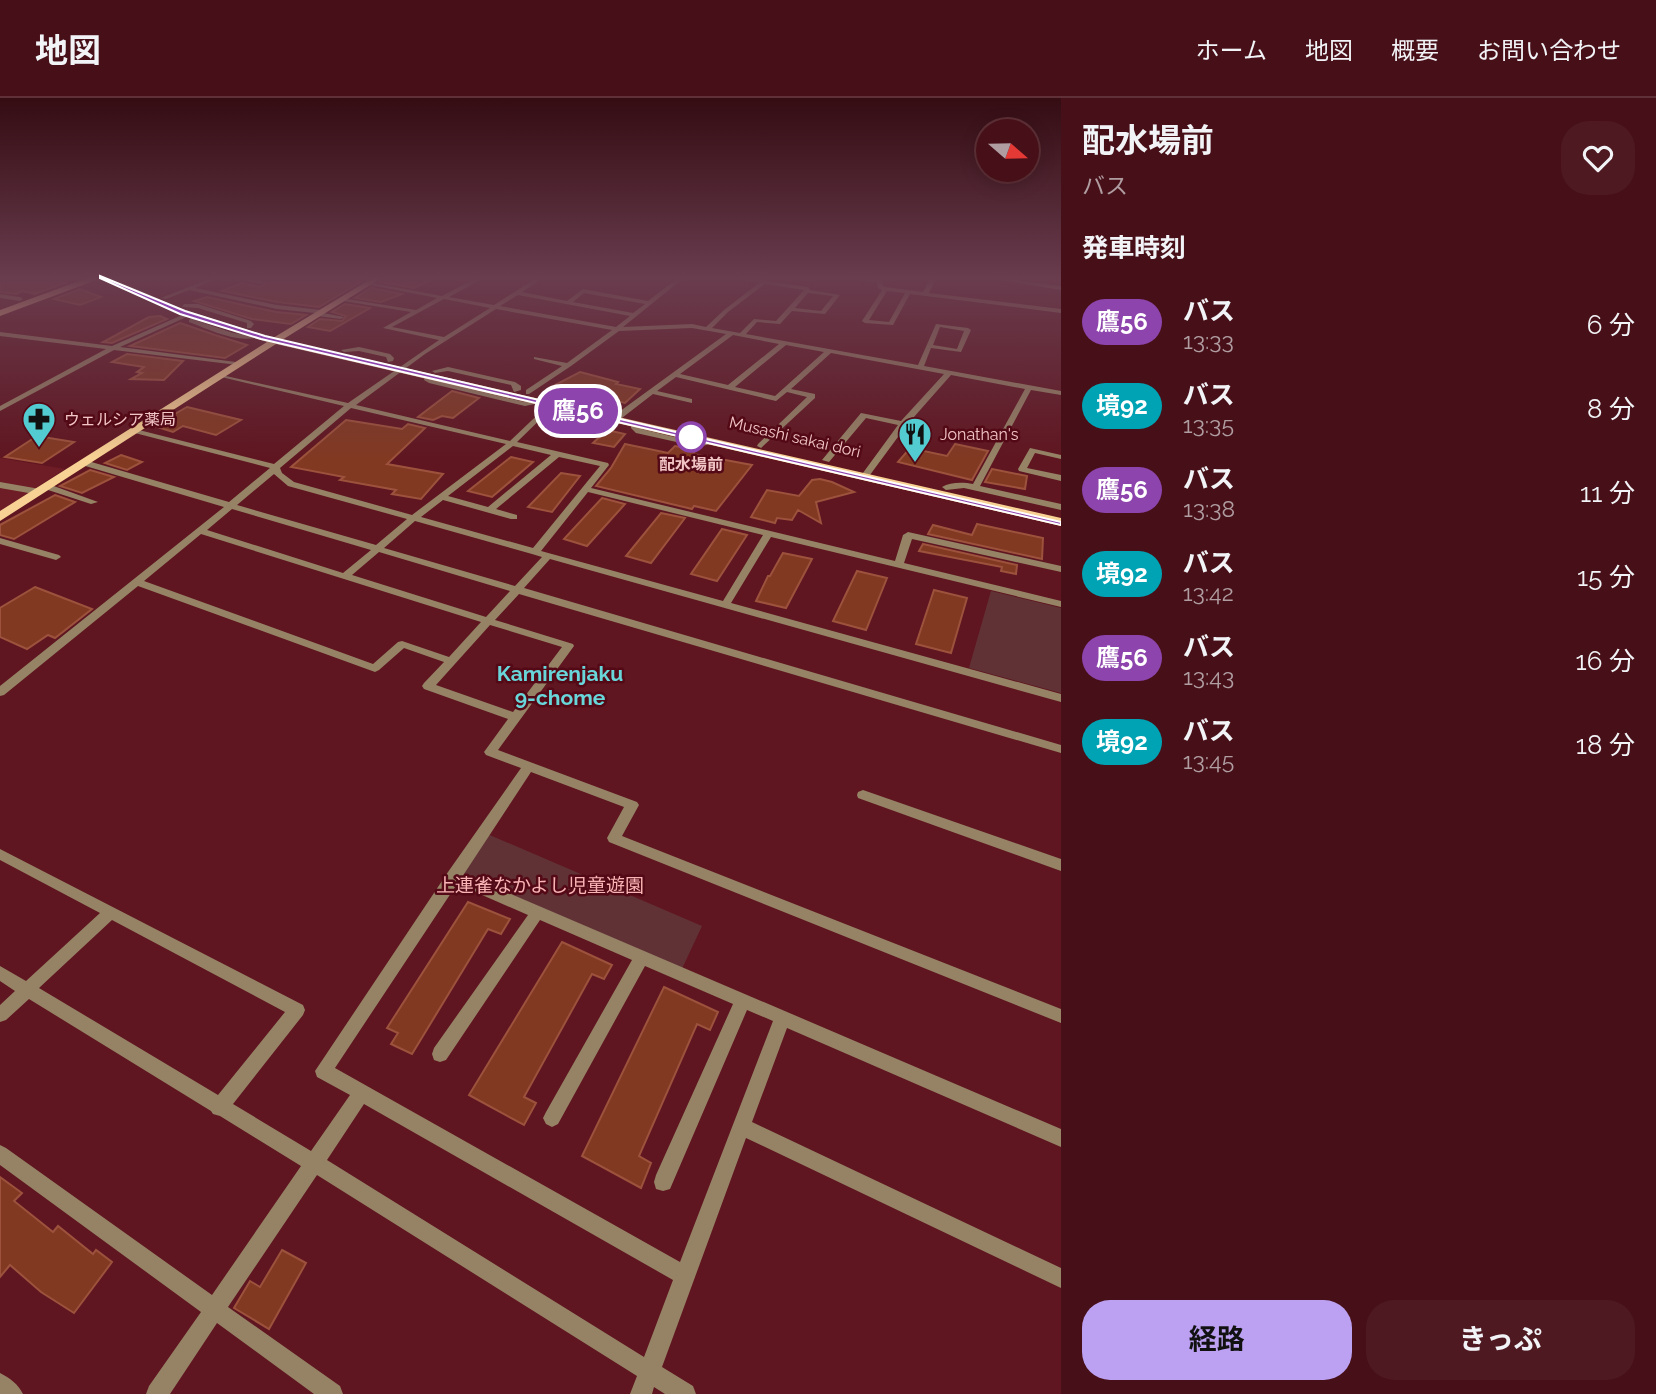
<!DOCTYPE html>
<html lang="ja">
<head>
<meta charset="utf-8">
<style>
  :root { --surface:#471018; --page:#4e1921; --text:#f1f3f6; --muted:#b09da2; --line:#5f3037; --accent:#bca0f2 }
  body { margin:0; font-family:Raleway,"Noto Sans JP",sans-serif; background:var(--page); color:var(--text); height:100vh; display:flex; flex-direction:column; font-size:26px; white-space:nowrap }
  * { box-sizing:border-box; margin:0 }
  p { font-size:23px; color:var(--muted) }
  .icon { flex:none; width:38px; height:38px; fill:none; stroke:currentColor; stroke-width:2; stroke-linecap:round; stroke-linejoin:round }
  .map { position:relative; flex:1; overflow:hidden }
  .details { display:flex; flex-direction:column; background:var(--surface); width:595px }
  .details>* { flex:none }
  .badge { padding:0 14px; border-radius:23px; font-size:24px; line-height:46px }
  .needle { width:46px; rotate:110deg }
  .fabs { position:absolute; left:976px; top:21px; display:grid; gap:14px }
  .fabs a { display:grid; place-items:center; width:63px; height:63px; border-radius:50%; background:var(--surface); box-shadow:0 4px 18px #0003,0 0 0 2px var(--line); font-size:35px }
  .map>.badge { position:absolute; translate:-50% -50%; box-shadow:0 0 0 4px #fff }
  h2 { padding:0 21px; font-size:26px; line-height:63px }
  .round { display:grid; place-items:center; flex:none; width:74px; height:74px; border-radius:28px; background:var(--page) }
  .overview { display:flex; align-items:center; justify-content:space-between; height:119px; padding:0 21px }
  h1 { font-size:33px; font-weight:700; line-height:52px }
  .primary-button { display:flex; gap:14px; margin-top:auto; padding:14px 21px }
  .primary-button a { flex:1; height:80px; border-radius:28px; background:var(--accent); color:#111; font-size:28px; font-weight:700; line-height:80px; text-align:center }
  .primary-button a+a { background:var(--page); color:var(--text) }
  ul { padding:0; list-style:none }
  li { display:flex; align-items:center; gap:21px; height:84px; padding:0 21px }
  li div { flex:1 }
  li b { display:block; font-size:26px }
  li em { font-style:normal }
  li .badge { min-width:77px; font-weight:700; text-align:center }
  header { display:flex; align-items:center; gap:42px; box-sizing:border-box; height:98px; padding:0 35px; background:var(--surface); border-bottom:2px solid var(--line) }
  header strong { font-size:33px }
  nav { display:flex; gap:38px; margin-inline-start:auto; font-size:24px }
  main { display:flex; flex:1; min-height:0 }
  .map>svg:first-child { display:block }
  .built { fill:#6e1c26 }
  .green { fill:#613235 }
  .building { fill:#813922; stroke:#9c523c; stroke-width:2 }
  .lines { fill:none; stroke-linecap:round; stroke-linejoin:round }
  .minor { fill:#968366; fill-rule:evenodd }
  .major { fill:#f8d194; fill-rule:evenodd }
  .line { fill:#8e44ad; stroke:#fff; stroke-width:2 }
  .stop-dot { fill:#fff; stroke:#8e44ad; stroke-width:3.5 }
  .labels { text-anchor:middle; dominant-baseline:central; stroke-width:5; stroke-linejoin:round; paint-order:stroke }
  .far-poi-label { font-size:16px; fill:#f2c5c5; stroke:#530916; text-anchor:start }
  .far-street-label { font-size:16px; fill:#f2c5c5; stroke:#530916 }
  .far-stop-label { font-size:16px; font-weight:bold; fill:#f2c5c5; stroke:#530916 }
  .park-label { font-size:19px; fill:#f9b4b5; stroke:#530916 }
  .neighbourhood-label { font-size:21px; font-weight:bold; fill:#69d6d9; stroke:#530916 }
</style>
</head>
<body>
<header>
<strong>地図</strong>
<nav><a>ホーム</a><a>地図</a><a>概要</a><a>お問い合わせ</a></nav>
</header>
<main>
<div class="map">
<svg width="1061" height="1296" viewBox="0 0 1061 1296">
  <rect width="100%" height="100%" fill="#5f1620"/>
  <!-- built -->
  <polygon class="built" points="0,360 65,371 2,412 0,412"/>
  <!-- green -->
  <g class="green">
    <polygon points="991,493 1061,510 1061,595 969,570"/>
    <polygon points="485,735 702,828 680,875 453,778"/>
  </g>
  <!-- building -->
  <g class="building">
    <polygon points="0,179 57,179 54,182 65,185 35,196 23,193 16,196 0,194"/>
    <polygon points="258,179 369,179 319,209 277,204 222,193 242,185 260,189 265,186 266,183 256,180"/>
    <polygon points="385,179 438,179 414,190 380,184"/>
    <polygon points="371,190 402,196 381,204 355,200"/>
    <polygon points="80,191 101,199 80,207 54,201"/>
    <polygon points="207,199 276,214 306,217 291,226 252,221 194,203"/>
    <polygon points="345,206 370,210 330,233 308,229 320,221 342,223 346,218 332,214"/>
    <polygon points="160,218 167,221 112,245 103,244 149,219"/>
    <polygon points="180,225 215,237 247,247 225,260 130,248"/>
    <polygon points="127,256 183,263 164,282 131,281 142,275 137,274 144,269 112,264"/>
    <polygon points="580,274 618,284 616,286 640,291 625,305 551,289"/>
    <polygon points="452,293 479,300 453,320 442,318 433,322 418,319"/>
    <polygon points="187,309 241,322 216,337 183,328 173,334 154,328"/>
    <polygon points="346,322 402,331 408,326 425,330 387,366 443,376 421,401 392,396 396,392 340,382 344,379 291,369"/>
    <polygon points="607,332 625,336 614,349 593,345"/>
    <polygon points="37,338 74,344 42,365 5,359"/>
    <polygon points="625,346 668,355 675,348 696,352 693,356 752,367 716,413 694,408 692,411 596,388 611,370"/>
    <polygon points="955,346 988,353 972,382 898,364 910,350 947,358"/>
    <polygon points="121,357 142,364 127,372 105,365"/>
    <polygon points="511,359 533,364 492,399 468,393"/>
    <polygon points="992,371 1027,378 1025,391 985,384"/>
    <polygon points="90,372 114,379 82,395 60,388"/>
    <polygon points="561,375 580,378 552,414 528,409"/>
    <polygon points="820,381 832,384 854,394 816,404 821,425 798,412 792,422 777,420 775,425 751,419 767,392 799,398 812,382"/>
    <polygon points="55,397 75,404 14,441 0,437 0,427"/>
    <polygon points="602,400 625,406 587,448 564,441"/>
    <polygon points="661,415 685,420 651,465 626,458"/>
    <polygon points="977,426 1043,440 1042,461 928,436 933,427 972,437"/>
    <polygon points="722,431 747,437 717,483 691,476"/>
    <polygon points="923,446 1017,467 1016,476 1001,473 1002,469 919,453"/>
    <polygon points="783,455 812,461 786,510 756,503 768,478 770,478"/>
    <polygon points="857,473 887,480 866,532 833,523"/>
    <polygon points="35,489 92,511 55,540 48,537 27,551 0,539 0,510"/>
    <polygon points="934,492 967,500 951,555 916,546"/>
    <polygon points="468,804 510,821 501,836 488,831 412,956 391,946 398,935 387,930"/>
    <polygon points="562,844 612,867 604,881 592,876 524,999 536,1005 524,1027 469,997"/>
    <polygon points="664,889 718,914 710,932 697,926 639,1058 651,1065 641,1090 582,1058"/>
    <polygon points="0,1079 22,1095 14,1103 53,1134 58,1128 93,1156 96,1152 112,1164 74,1215 41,1194 10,1167 0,1179"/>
    <polygon points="282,1152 306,1165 269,1231 234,1210 250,1183 260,1189"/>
  </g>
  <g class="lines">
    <!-- minor -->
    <g class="minor">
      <polygon points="214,179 222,179 195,190 277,207 321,212 323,215 344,219 341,221 317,218 315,215 277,211 189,192 166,201 161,200"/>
      <polygon points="227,179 239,179 264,184 261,186"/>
      <path d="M478 179 480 182 449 199 494 207 538 179H545L522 194 567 203 583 191 648 203 679 179H685L623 229 692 226 706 229 724 212 759 185 726 179H739L808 189 810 192 840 197 825 216 792 213 780 226 757 224 746 236 918 267 936 226 968 230 971 232 961 254 931 250 924 268 1061 293V297L1031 292 980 388 1061 406V412L964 390 946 392 942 389C950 384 963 384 973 386L1025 291 951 277 906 328 867 381 864 382 860 379 898 327 866 320 829 364 822 362 861 315 901 323 944 276 831 255 791 291 815 296V300L761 350 757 348 758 346 807 299 787 294 776 303 676 279 657 293 692 301V305L653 296 618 323H612V319L726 236 692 230 619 233 571 268 529 296H526V292L562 268 534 261V259L567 265 612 232 496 211 425 256 356 307 510 343 551 304H554V308L517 344 608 365 609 367 591 390 895 463 903 437 908 434 1061 468V474L912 441 904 465 1061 503V509L771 439 731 505 1061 596V604L550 461 524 490 1061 647V655L519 496 495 522 573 546 574 548 498 652 637 704 639 707 622 738 1061 911V925L609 744 607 740 624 709 531 674 464 776 1061 1031V1049L787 930 752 1024 1061 1170V1190L746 1040 662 1269 693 1288 696 1296H665L654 1289 652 1296H630L637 1278 317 1077 228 1209 340 1288 343 1296H314L217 1225 170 1296H146L149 1288 201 1214 0 1067V1047L6 1050 212 1197 301 1068 220 1018 213 1016 211 1013 29 901 6 922 0 924V907L15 893 0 883V868L26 883 100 815 0 762V751L303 907 305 912 303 917 233 1006 311 1053 350 997 317 979 315 973 448 774 521 670 486 657 484 654 508 621 424 591 422 588 424 585 444 564 404 550 379 572 375 574 138 488 4 597 0 598V588L224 409 82 367V363H88L229 404 270 370 131 334V330L274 366 344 308 217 278V276L348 305 439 242 383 230 411 214 343 203 341 200 416 212 437 200 365 186 368 184 442 198ZM765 186 804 192 776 223 754 221 740 235 712 230 728 214ZM584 195 645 206 633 215 573 204ZM808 195 833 198 821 213 795 210ZM518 197 630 218 616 229 500 208ZM444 201 490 210 444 239 392 229ZM940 229 964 233 957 251 933 247ZM733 237 779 246 728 287 680 276ZM786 247 824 254 775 298 735 289ZM351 310 506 346 412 417 294 384 282 375 280 370ZM513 348 551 357 488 409 448 398ZM559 359 600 368 533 450 421 419 443 402 511 421H517V417L496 411ZM274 376 288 388 407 421 376 447 237 407ZM588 394 763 437 723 503 541 453ZM232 411 371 452 343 475 207 432ZM415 423 532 456 542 459 515 488 384 450ZM201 436 481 524 449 559 402 543 398 544 373 566 144 483ZM379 454 510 493 486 519 352 477ZM490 527 562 549 513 614 436 587ZM457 786 528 817 434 950 432 956 434 962 440 964 446 962 540 822 632 862 546 1014 543 1020 546 1026 552 1029 558 1026 645 868 733 906 656 1077 654 1084 656 1091 663 1093 670 1091 747 912 773 923 680 1164 335 970ZM112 822 285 914 218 997 39 890ZM364 1006 673 1182 644 1259 327 1062Z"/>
      <path d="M838 179 880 182 883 184V188L886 189 923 194 931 179H937L929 195 1061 211V215L910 196 893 227 865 225 862 223 882 192 878 190 877 185ZM887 193 905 195 889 224 869 222Z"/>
      <polygon points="980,179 994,179 1061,188 1061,192"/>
      <polygon points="0,196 20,199 23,201 20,203 0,200"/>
      <polygon points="184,206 198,206 251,223 254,226 251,230 247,230 247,225 198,210 182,209"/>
      <polygon points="189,214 191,217 120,249 236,264 239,266 238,267 114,252 0,313 0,308 106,251 0,238 0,234 112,248"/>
      <path d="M195 217 198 219 195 222 233 235 261 238C240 247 210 232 189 224V222Z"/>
      <polygon points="359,249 390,256 394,260 393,263 388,264 386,259 359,253 344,254 341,252"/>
      <polygon points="448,269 515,284 521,288 521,292 514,294 511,287 448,273 435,275 432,273"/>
      <polygon points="425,277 429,277 430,281 433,282 525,304 540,302 544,304 525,308 429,285 424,282"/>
      <polygon points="632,324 638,324 642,331 699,345 713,342 717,344 699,349 636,335 631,330"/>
      <polygon points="1030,350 1061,357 1061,361 1035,355 1027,370 1061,377 1061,383 1019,373 1018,371"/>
      <polygon points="0,384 40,391 44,394 40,397 0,390"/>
      <polygon points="45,387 51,387 98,404 91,406 45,391"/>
      <polygon points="0,440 59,457 61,459 56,462 0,446"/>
      <polygon points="863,692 1061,761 1061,773 858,700 857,697 858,694"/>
      <path d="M0 1275C10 1280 18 1286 23 1296H0Z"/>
    </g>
    <!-- major -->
    <polygon class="major" points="90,179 108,179 185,212 273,240 374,179 383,179 282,242 1061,420 1061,428 276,246 0,423 0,413 267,244 179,216 99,181 0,218 0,212"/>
  </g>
  <!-- sky -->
  <linearGradient id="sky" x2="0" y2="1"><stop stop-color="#340c12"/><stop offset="0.5" stop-color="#693c4e"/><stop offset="1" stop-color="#693c4e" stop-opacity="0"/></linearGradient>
  <rect width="1061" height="360" fill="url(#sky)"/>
  <!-- line -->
  <polygon class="line" points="100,178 185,213 265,238 1061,424 1061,427 261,241 180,216 100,180"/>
  <!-- icons -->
  <defs>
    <symbol id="pharmacy-pin" viewBox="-11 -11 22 30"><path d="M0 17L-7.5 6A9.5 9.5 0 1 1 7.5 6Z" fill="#52ccd0" stroke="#530916"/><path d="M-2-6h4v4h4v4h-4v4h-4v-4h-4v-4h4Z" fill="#111"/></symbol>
    <symbol id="restaurant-pin" viewBox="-11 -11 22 30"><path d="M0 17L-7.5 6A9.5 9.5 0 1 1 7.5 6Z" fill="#52ccd0" stroke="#530916"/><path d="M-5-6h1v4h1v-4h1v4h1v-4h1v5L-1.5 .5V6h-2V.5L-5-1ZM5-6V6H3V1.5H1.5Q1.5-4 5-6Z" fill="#111"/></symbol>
  </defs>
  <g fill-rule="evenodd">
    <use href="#pharmacy-pin" x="20" y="302" width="38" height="52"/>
    <use href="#restaurant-pin" x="896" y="317" width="38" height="52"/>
  </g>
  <!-- markers -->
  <circle class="stop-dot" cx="691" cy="339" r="14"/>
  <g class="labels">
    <!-- far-poi labels -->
    <g class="far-poi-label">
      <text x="64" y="321">ウェルシア薬局</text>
      <text x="940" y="336">Jonathan's</text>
    </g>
    <!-- far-street labels -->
    <g class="far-street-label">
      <text transform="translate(795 339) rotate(13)">Musashi sakai dori</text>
    </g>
    <!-- far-stop labels -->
    <g class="far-stop-label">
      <text x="691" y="366">配水場前</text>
    </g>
    <!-- park labels -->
    <g class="park-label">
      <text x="540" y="787">上連雀なかよし児童遊園</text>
    </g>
    <!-- neighbourhood labels -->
    <g class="neighbourhood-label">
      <text x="560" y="575">Kamirenjaku<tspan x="560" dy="24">9-chome</tspan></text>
    </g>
  </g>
</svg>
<div class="fabs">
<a><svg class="needle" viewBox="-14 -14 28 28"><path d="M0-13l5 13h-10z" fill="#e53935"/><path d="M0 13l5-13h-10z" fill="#b09da2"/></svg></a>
</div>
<b class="badge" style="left:578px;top:313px;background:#8e44ad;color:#fff">鷹56</b>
</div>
<section class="details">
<div class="overview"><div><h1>配水場前</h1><p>バス</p></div><a class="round"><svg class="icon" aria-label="heart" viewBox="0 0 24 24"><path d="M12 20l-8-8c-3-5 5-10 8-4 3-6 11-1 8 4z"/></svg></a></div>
<h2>発車時刻</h2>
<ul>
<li><span class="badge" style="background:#8e44ad;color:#fff">鷹56</span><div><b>バス</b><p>13:33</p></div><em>6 分</em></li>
<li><span class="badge" style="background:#00a3b4;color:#fff">境92</span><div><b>バス</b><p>13:35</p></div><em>8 分</em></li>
<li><span class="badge" style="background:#8e44ad;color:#fff">鷹56</span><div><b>バス</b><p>13:38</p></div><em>11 分</em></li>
<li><span class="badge" style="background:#00a3b4;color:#fff">境92</span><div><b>バス</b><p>13:42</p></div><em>15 分</em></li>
<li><span class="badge" style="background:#8e44ad;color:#fff">鷹56</span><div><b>バス</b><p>13:43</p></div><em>16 分</em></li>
<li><span class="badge" style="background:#00a3b4;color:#fff">境92</span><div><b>バス</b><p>13:45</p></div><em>18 分</em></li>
</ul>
<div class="primary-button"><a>経路</a><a>きっぷ</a></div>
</section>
</main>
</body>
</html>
